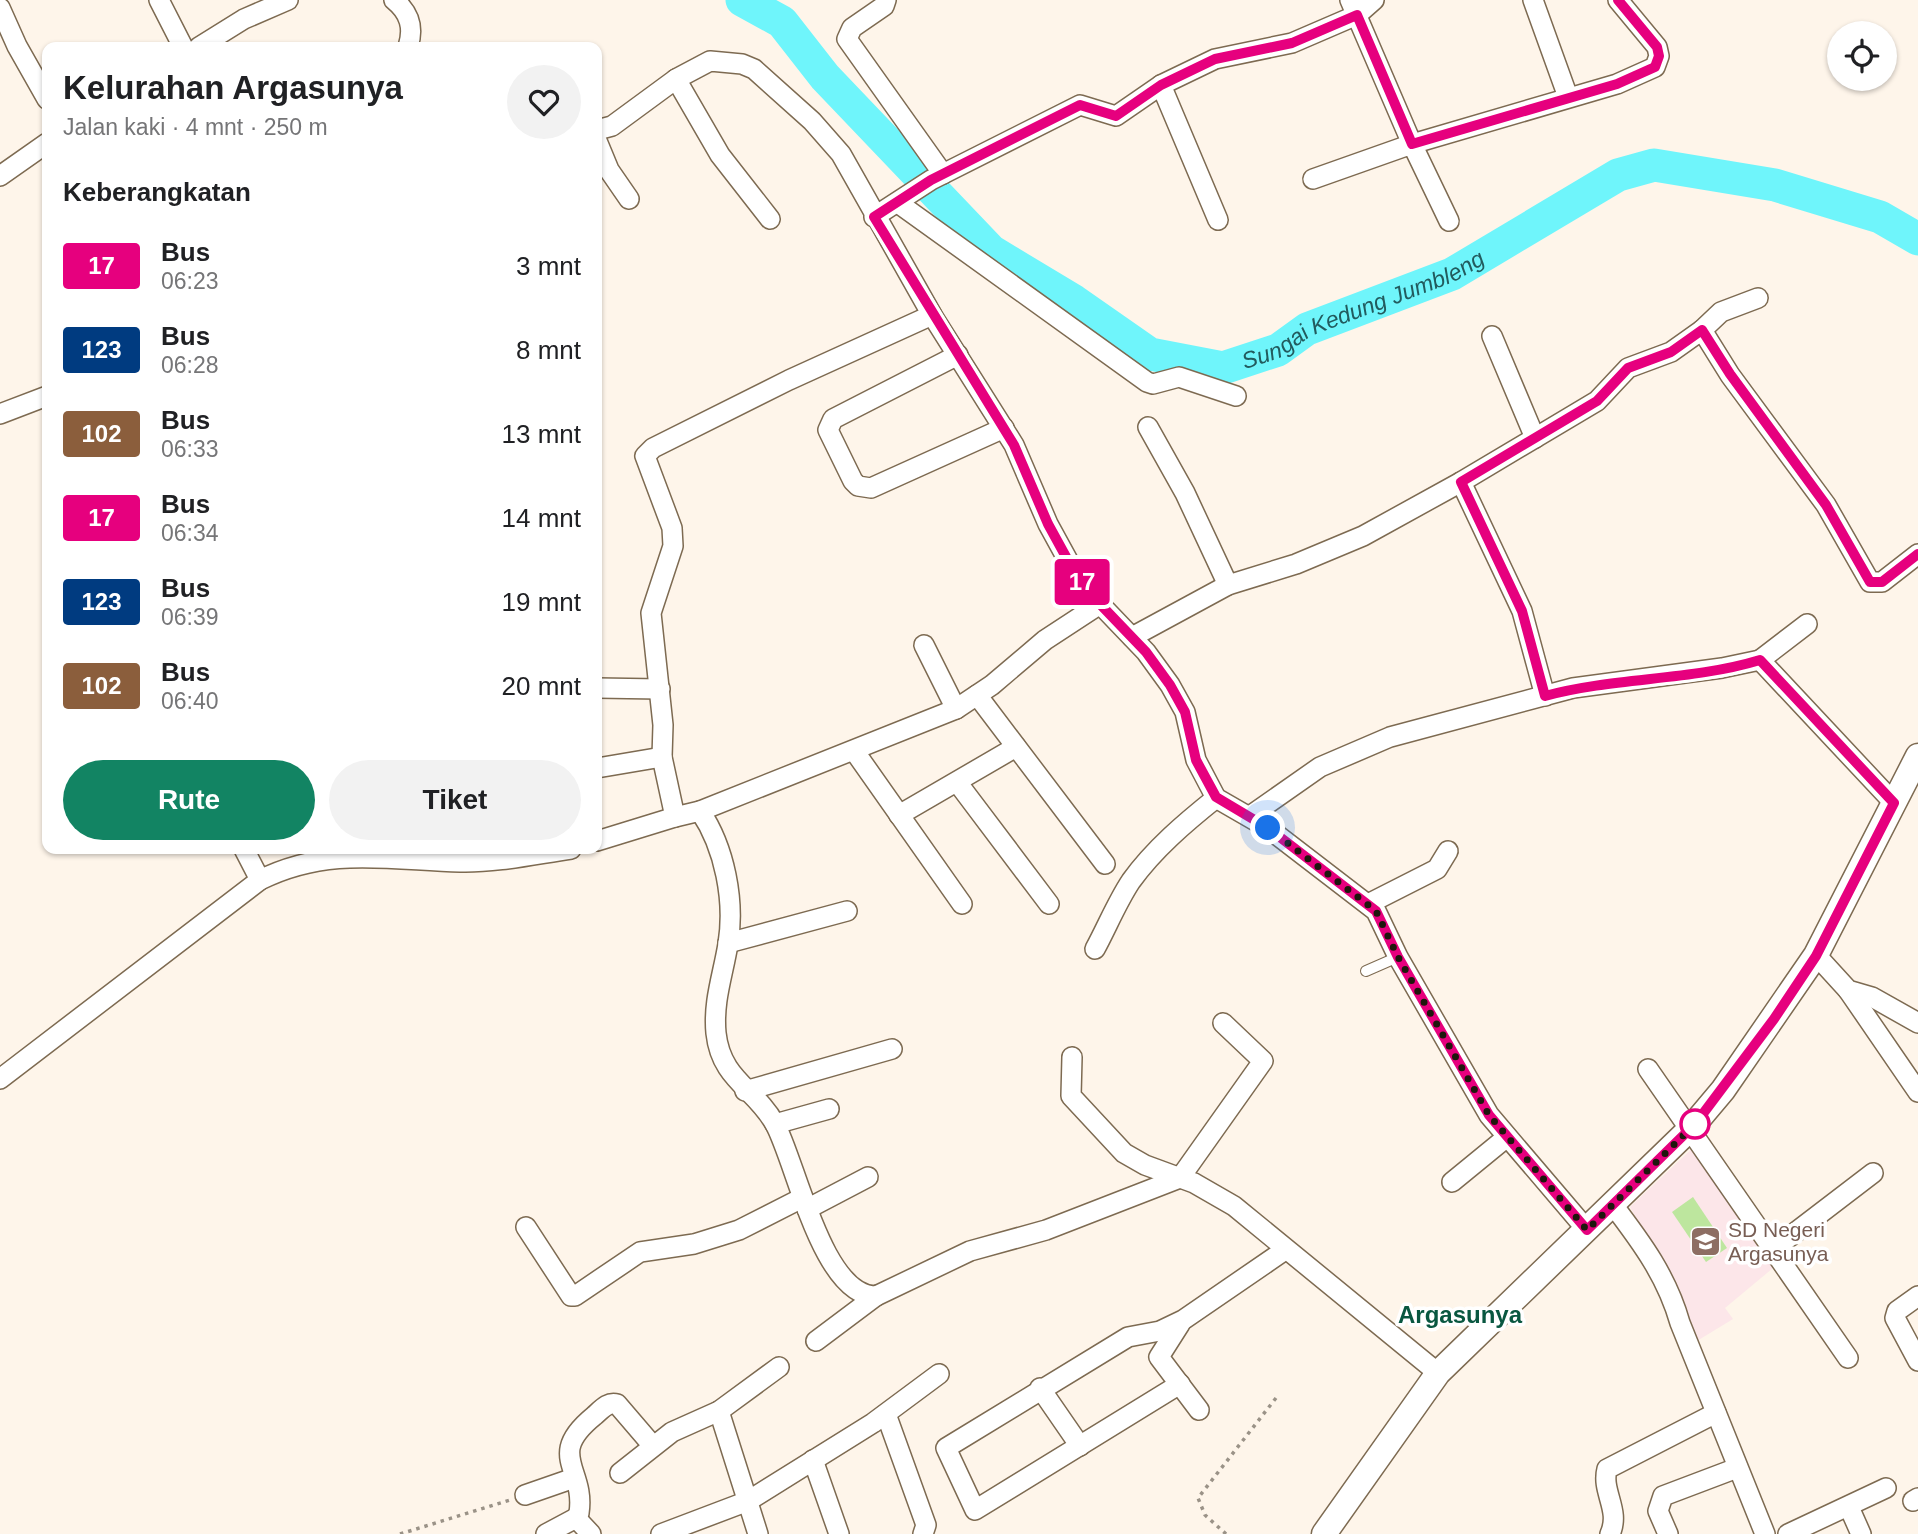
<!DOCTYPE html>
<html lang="id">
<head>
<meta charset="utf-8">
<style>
  :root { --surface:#fff; --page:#f2f2f2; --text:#202124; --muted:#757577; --accent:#128463 }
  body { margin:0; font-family:Helvetica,sans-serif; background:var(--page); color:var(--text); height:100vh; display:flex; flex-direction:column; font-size:26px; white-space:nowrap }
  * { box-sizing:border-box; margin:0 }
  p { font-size:23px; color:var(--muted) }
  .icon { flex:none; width:38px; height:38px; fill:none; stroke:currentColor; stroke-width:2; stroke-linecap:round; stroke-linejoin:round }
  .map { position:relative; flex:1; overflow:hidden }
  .side { position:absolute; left:42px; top:42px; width:560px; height:812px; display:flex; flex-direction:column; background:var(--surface); border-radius:14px; box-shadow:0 2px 5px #0004 }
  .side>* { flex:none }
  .badge { padding:0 14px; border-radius:5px; font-size:24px; line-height:46px }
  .fabs { position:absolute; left:1827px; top:21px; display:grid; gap:14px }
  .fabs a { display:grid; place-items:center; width:70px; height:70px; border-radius:50%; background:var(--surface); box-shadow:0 2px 5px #0004; font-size:35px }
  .you { position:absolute; width:35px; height:35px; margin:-18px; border:5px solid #fff; border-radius:50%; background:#1a73e8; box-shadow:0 0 0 10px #1a73e833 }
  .map>.badge { position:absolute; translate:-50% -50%; box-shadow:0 0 0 4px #fff }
  h2 { padding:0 21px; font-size:26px; line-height:63px }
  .round { display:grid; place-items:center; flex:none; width:74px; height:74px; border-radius:37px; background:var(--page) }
  .summary { display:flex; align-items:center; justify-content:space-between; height:119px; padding:0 21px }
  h1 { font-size:33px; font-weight:700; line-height:52px }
  .primary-button { display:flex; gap:14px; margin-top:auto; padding:14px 21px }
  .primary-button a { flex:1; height:80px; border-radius:42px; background:var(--accent); color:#fff; font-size:28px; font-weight:700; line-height:80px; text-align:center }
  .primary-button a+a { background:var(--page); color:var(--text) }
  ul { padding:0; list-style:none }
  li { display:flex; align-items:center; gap:21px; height:84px; padding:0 21px }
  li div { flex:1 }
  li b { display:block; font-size:26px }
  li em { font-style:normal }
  li .badge { min-width:77px; font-weight:700; text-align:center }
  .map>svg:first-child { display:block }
  .education { fill:#fce6e9 }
  .green { fill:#bde69e }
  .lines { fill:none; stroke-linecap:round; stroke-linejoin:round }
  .river { stroke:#6ff5fb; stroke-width:33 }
  .service-casing { stroke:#7d6a51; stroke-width:12 }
  .minor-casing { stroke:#7d6a51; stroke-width:22 }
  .tertiary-casing { stroke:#7d6a51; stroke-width:27 }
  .path { stroke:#9a9287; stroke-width:3.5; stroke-dasharray:3.5 5; stroke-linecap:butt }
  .service { stroke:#fff; stroke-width:10 }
  .minor { stroke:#fff; stroke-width:19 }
  .tertiary { stroke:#fff; stroke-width:24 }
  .line-casing { stroke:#fff; stroke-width:16 }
  .line { stroke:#e6007e; stroke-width:10 }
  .walk { stroke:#1e170d; stroke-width:7; stroke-dasharray:0 12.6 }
  .stop-dot { fill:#fff; stroke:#e6007e; stroke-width:3.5 }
  .labels { text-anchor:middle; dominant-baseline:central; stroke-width:7; stroke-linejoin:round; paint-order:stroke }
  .education-label { font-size:21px; fill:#785e54; stroke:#fff; text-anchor:start }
  .water-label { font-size:23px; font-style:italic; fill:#225b5e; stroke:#fff }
  .quarter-label { font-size:24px; font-weight:bold; fill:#095740; stroke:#fff }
</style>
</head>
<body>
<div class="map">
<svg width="1918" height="1534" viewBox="0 0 1918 1534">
  <rect width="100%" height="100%" fill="#fef5ea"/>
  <!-- education -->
  <polygon class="education" points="1697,1144 1779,1263 1725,1308 1733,1319 1692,1344 1678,1294 1630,1207"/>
  <!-- green -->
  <polygon class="green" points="1693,1197 1727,1248 1706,1262 1672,1212"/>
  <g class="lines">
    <!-- river -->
    <path class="river" id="s1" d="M742 0 782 22 825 77 991 251 1074 301 1150 354 1223 368 1278 350 1307 329 1452 274 1618 175 1654 165 1775 185 1880 217 1918 239"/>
    <defs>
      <polyline id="service" points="1366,971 1398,957"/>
      <g id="minor">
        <polyline points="159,0 183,47"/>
        <path d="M394 0C410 13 414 28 408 47"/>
        <polyline points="886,0 884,6 852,28 847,39 943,174"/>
        <polyline points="1350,0 1412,144 1617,84 1655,67 1659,56 1657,47 1618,0"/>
        <polyline points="1533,0 1568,97"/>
        <polyline points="0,8 17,46 47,99"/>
        <polyline points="199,47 244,19 288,0"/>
        <polyline points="1161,85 1218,220"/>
        <polyline points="597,130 612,126 676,79"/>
        <polyline points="597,141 609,170 629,199"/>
        <polyline points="0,176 47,143"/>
        <polyline points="1313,179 1412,144 1449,221"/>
        <polyline points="898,203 1147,382 1153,384 1179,377 1236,396"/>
        <polyline points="874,217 931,180 1080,105 1116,116 1161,85 1215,59 1292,43 1357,15 1374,0"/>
        <polyline points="770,219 720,155 676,79 710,61 742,64 754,69 812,121 841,154 932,315 1014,445 1048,524 1071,566 1100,604 1146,652 1170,685 1185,712 1196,760 1216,798 1268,828 1376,911 1398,957 1489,1115 1587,1230"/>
        <path d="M932 315 789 380 653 448 645 456 672 528 673 546 651 613 663 725 662 757 675 817 700 811C725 848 735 901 728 944 723 975 713 1001 716 1033 721 1080 755 1088 775 1124 796 1162 822 1296 876 1296L970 1251 1046 1230 1180 1178 1263 1061 1223 1023"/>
        <polyline points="1702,330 1721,312 1758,298"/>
        <polyline points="1492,336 1535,438"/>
        <polyline points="958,355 833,419 828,430 853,481 858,486 871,488 1004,428"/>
        <polyline points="0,414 47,396"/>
        <polyline points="1148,427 1185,493 1228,585"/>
        <polyline points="1461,482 1522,611 1545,696"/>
        <polyline points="1132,637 1228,585 1296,564 1363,536 1461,482 1597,401 1628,368 1671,352 1702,330 1730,375 1826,505 1870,582 1882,582 1918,554"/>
        <polyline points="924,645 956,709"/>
        <polyline points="1760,660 1807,624"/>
        <polyline points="597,688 660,689"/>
        <polyline points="977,695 1105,864"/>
        <polyline points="855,752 962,904"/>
        <polyline points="597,768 662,757"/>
        <polyline points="957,782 1049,904"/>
        <polyline points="700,811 956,709 992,685 1045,640 1100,604"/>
        <polyline points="899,815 1016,747"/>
        <polyline points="1250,816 1320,767 1390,737 1573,688 1722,668 1760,660 1894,803"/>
        <polyline points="597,841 675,817"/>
        <polyline points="244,849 260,880"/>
        <polyline points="1368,904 1437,869 1448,851"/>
        <polyline points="728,943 847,911"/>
        <path d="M1095 949C1107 927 1117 902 1131 881 1154 849 1186 822 1216 798"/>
        <polyline points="1816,955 1848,990 1872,997 1918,1023"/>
        <polyline points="1848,990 1918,1092"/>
        <polyline points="1072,1057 1071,1096 1124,1153 1145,1165 1194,1183 1234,1206 1438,1373"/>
        <polyline points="1648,1069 1848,1358"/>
        <path d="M0 1079 260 880C328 846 389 860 460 862 496 863 536 854 571 849"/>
        <polyline points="745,1091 892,1049"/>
        <polyline points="775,1124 829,1109"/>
        <polyline points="1452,1182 1507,1137"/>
        <path d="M1613 1205C1642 1243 1667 1277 1680 1323L1765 1534"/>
        <polyline points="807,1209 868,1177"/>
        <polyline points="526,1227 571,1296 575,1296 640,1252 694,1244 739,1230 802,1198"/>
        <polyline points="1775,1248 1873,1173"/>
        <polyline points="1918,1296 1897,1311 1895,1318 1918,1361"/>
        <polyline points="1180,1324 1159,1357 1199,1410"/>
        <polyline points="816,1341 876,1296"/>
        <polyline points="1180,1384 975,1510 946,1448 1128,1337 1160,1331 1183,1320 1285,1250"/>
        <polyline points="1040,1388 1080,1446"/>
        <polyline points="719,1411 758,1534"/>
        <polyline points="886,1414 926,1525 923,1534"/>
        <polyline points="813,1460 839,1534"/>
        <polyline points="620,1473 672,1432 719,1411 779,1367"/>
        <polyline points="525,1495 574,1478"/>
        <polyline points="1913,1501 1918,1498"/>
        <polyline points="1849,1507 1861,1534"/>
        <polyline points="576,1518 591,1534"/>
        <path d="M546 1534 576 1518 579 1513C586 1468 545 1456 594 1416 601 1410 608 1401 617 1404L653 1446"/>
        <polyline points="661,1534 748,1501 873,1423 939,1374"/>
        <path d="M1610 1534C1621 1510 1601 1492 1607 1469L1716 1413"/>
        <polyline points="1668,1534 1658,1511 1663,1496 1737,1468"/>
        <polyline points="1788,1534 1886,1488"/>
      </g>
      <polyline id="tertiary" points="1324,1534 1438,1373 1691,1128 1723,1090 1816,955 1918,756"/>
    </defs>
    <!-- service casing -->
    <use href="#service" class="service-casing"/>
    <!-- minor casing -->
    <use href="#minor" class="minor-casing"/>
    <!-- tertiary casing -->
    <use href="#tertiary" class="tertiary-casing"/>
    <!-- path -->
    <g class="path">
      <polyline points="400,1534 510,1500"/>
      <polyline points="1226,1534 1205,1515 1198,1498 1276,1398"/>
    </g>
    <!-- service -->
    <use href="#service" class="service"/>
    <!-- minor -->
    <use href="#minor" class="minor"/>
    <!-- tertiary -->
    <use href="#tertiary" class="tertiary"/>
  </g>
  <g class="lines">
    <defs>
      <path id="line" d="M1618 0 1657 47 1659 56 1655 67 1617 84 1412 144 1357 15 1292 43 1215 59 1161 85 1116 116 1080 105 931 180 874 217 1014 445 1048 524 1071 566 1100 604 1146 652 1170 685 1185 712 1196 760 1216 797 1268 828 1376 911 1398 957 1489 1115 1587 1230 1696 1123 1774 1019 1816 956 1894 803 1760 660C1691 681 1615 677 1545 696L1522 611 1461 482 1597 401 1628 368 1671 352 1702 330 1730 374 1826 505 1870 582H1882L1918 554"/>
    </defs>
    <!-- line casing -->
    <use href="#line" class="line-casing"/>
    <!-- line -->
    <use href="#line" class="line"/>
    <!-- walk -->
    <polyline class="walk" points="1268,828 1376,911 1398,957 1489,1115 1587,1230 1695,1124"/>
  </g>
  <!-- icons -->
  <defs>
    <symbol id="school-square" viewBox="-11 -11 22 22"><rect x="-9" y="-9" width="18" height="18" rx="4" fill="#8d6e63" stroke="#fff"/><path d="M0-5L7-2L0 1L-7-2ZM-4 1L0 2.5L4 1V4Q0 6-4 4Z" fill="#fff"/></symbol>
  </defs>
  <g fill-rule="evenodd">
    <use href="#school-square" x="1688" y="1224" width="35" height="35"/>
  </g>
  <!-- markers -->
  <circle class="stop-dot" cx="1695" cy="1124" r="14"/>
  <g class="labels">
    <!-- education labels -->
    <g class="education-label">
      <text x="1728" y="1229">SD Negeri<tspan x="1728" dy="24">Argasunya</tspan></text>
    </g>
    <!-- water labels -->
    <g class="water-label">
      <text stroke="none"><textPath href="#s1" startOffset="772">Sungai Kedung Jumbleng</textPath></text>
    </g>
    <!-- quarter labels -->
    <g class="quarter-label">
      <text x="1460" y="1314">Argasunya</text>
    </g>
  </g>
</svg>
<div class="fabs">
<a><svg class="icon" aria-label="locate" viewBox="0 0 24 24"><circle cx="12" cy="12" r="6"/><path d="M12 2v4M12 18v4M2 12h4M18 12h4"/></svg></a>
</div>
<div class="you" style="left:1268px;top:828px"></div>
<b class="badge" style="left:1082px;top:582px;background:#e6007e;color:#fff">17</b>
<section class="side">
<div class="summary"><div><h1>Kelurahan Argasunya</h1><p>Jalan kaki · 4 mnt · 250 m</p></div><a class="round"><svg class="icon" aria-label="heart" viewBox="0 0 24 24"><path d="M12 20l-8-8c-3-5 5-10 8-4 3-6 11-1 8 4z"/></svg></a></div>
<h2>Keberangkatan</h2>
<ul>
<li><span class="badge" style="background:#e6007e;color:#fff">17</span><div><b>Bus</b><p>06:23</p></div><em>3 mnt</em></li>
<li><span class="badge" style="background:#003b80;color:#fff">123</span><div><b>Bus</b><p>06:28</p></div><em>8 mnt</em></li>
<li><span class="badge" style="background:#8b5e3c;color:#fff">102</span><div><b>Bus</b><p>06:33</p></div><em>13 mnt</em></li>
<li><span class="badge" style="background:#e6007e;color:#fff">17</span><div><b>Bus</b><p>06:34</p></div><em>14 mnt</em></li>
<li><span class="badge" style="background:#003b80;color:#fff">123</span><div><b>Bus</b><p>06:39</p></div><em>19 mnt</em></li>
<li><span class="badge" style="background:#8b5e3c;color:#fff">102</span><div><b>Bus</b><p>06:40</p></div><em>20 mnt</em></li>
</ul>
<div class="primary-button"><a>Rute</a><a>Tiket</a></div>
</section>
</div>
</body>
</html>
